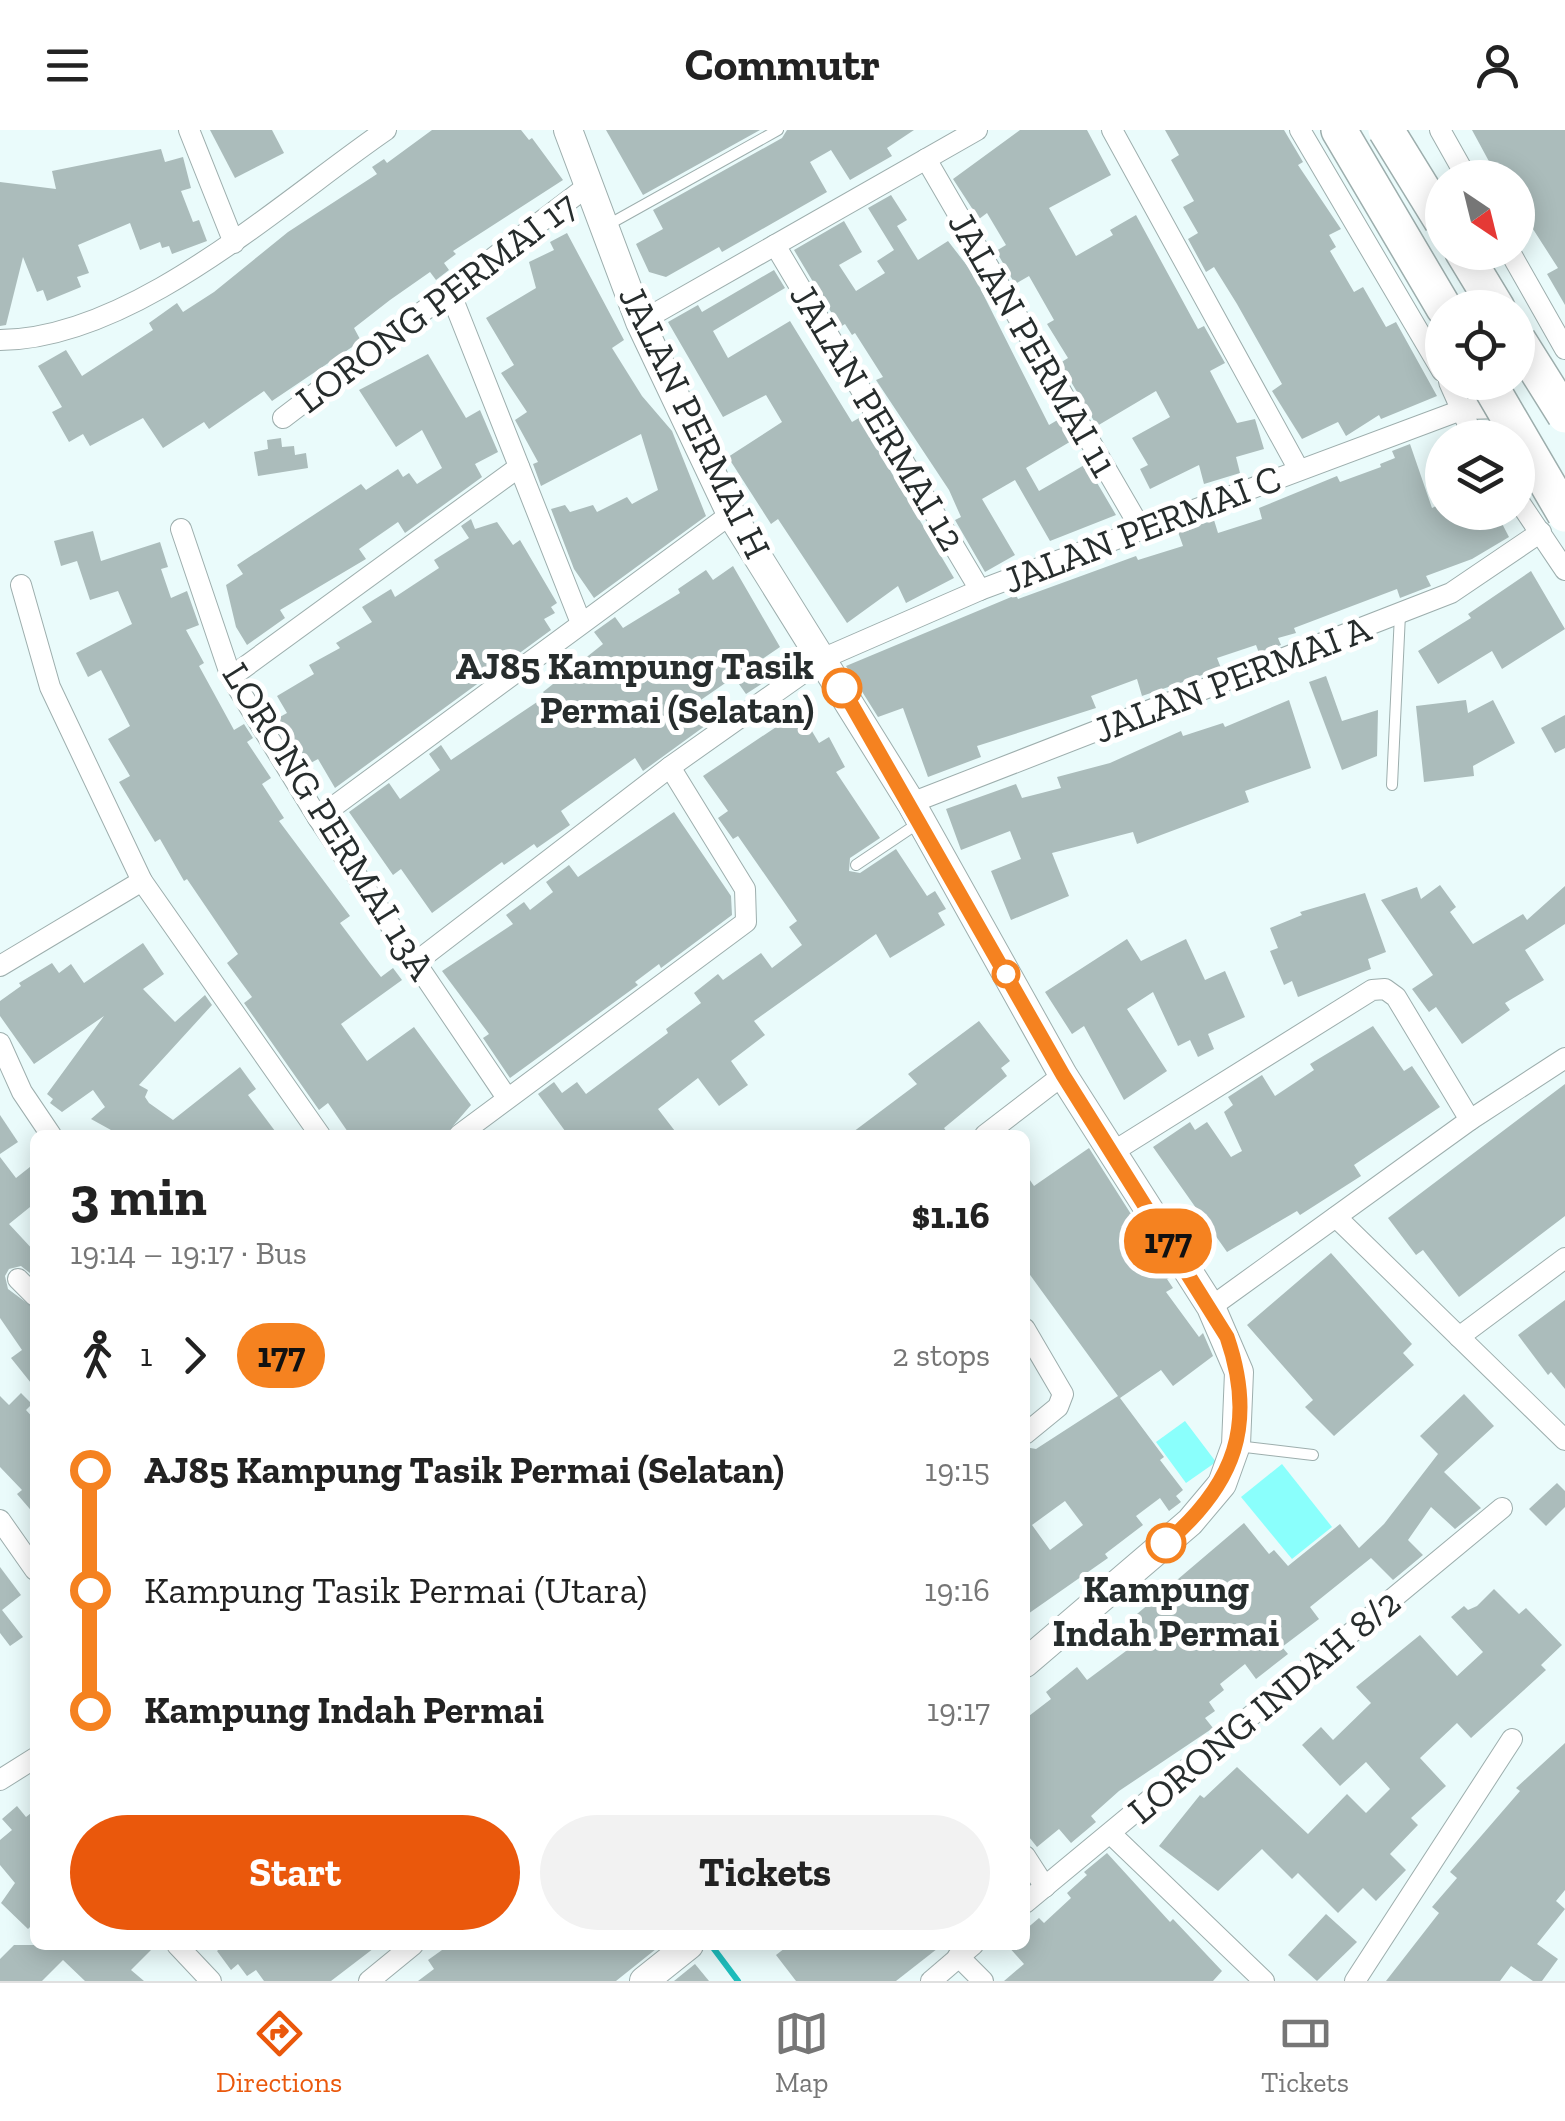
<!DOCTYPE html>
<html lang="en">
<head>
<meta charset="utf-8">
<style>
  :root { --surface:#fff; --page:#f2f2f2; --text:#222; --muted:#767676; --line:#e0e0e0; --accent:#ea580c }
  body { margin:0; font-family:"Zilla Slab",serif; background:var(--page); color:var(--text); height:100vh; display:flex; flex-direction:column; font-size:38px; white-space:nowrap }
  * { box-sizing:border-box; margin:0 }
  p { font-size:32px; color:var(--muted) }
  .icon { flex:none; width:55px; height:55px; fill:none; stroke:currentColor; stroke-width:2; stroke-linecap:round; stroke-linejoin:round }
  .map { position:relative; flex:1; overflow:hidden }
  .side { position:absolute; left:30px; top:1000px; width:1000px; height:820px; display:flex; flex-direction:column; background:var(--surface); border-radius:15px; box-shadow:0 5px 25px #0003 }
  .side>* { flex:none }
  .badge { padding:0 20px; border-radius:32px; font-size:35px; line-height:65px }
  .needle { width:65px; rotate:145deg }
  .controls { position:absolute; left:1425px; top:30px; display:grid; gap:20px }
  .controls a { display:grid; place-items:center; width:110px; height:110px; border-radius:50%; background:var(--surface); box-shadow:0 5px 25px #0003; font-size:50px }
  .map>.badge { position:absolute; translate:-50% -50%; box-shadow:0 0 0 5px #fff }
  .legs { display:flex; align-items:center; gap:15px; height:110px; padding:0 40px; font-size:32px }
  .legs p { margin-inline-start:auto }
  .headline { display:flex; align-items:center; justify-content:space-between; height:170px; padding:0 40px }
  h1 { font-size:55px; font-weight:800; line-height:75px }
  .button { display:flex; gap:20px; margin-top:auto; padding:20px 40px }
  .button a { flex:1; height:115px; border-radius:60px; background:var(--accent); color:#fff; font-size:40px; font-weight:800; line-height:115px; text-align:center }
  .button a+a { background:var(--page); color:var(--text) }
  ul { padding:0 40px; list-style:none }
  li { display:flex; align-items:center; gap:35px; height:120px; font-size:38px }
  li i { display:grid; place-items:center; width:15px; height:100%; margin:0 12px; background:currentColor }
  li i::after { content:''; width:25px; height:25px; margin:-12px; border:8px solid; border-radius:50%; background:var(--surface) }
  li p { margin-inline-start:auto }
  li:first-child i { background:linear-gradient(#0000 50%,currentColor 0) }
  li:last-child i { background:linear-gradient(currentColor 50%,#0000 0) }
  header { display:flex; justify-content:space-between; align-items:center; height:130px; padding:0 40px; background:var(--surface); font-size:45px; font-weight:800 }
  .tab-bar { display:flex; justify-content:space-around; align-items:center; height:140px; border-top:2px solid var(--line); background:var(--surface); font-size:28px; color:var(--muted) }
  .tab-bar a { display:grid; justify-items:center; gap:5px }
  .tab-bar .active { color:var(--accent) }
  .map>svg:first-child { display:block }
  .green { fill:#8afffc }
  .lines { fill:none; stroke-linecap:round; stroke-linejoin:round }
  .stream { stroke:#1ebebd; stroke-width:6 }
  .building { fill:#abbcbb; fill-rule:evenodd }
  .lane-casing { stroke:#9daead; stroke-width:12 }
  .street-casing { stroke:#9daead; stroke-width:22 }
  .secondary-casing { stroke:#9daead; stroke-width:30 }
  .highway-casing { stroke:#9daead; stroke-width:38 }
  .lane { stroke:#fff; stroke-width:10 }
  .street { stroke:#fff; stroke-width:20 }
  .secondary { stroke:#fff; stroke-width:28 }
  .highway { stroke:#fff; stroke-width:35 }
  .highway-bridge-casing { stroke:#9daead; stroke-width:38; stroke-linecap:butt }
  .highway-bridge { stroke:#fff; stroke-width:35 }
  .line-1-casing { stroke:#fff; stroke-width:22 }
  .line-1 { stroke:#f58220; stroke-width:15 }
  .stop-1-dot { fill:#fff; stroke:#f58220; stroke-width:5 }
  .labels { text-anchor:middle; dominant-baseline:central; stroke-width:10; stroke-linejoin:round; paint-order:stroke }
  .street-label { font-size:38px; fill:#272d2d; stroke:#fff }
  .stop-label { font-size:38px; font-weight:bold; fill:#272d2d; stroke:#fff; text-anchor:end }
</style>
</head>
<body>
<header><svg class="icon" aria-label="menu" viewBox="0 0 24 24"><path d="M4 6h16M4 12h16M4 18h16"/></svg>Commutr<svg class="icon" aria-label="person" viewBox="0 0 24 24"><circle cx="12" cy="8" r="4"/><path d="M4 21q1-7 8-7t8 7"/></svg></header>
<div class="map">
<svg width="1565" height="1851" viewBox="0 0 1565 1851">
  <rect width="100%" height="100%" fill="#eafbfb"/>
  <!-- green -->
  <g class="green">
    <polygon points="1185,1291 1216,1332 1186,1353 1156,1312"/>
    <polygon points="1282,1334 1332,1397 1292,1429 1241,1367"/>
  </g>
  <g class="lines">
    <!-- stream -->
    <polyline class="stream" points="711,1815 738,1851"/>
  </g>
  <!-- building -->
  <g class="building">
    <polygon points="210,0 272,0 284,23 235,48"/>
    <polygon points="432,0 521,0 529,10 532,8 563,50 453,121 456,124 444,133 449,140 436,150 430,142 390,170 354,198 361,211 272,271 264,261 209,299 204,292 163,318 143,288 90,316 83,304 69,312 52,282 62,277 38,236 66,220 82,246 153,200 149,193 177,173 183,182 214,162 288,102 377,44 372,37 384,29 387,33"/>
    <polygon points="606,0 760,0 643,65"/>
    <polygon points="787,0 914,0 887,18 892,26 850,50 831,20 810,32 827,62 722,122 719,117 666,147 649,142 636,114 663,99 653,80 782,8"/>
    <polygon points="1020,0 1087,0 1111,45 1049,78 1076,126 1113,105 1110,100 1136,85 1198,199 1204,196 1225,233 1210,241 1237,293 1255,289 1264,319 1236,327 1240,343 1204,354 1199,335 1150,359 1140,339 1148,335 1132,308 1170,287 1156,261 1097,296 1060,233 1068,228 1047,194 1054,190 1029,146 1015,154 996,121 1006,115 987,83 979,89 953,49"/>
    <polygon points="1165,0 1284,0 1303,32 1298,35 1341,99 1329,105 1336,117 1330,121 1354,162 1363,157 1386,197 1396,192 1437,266 1381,289 1379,285 1346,306 1338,292 1302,309 1272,261 1282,254 1237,174 1214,137 1206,142 1188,109 1198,103 1183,77 1194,71 1171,30 1179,25"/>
    <polygon points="1472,0 1565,0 1565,175 1547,144 1558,138 1522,82 1518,48 1498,48"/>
    <polygon points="161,19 165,32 183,27 191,58 181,61 193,92 199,90 207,111 172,124 169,116 162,118 160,112 140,120 130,93 78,115 89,143 77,147 81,157 47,171 43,160 37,162 23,127 6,195 0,196 0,52 56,59 52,41"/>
    <polygon points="891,65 907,90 897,96 918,130 948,111 972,142 1049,295 1061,288 1073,310 1026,338 1039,361 1086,334 1116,385 1050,411 1015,350 982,369 1015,425 985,442 955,390 961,387 949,360 876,250 883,247 855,203 852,205 845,194 840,197 794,120 844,91 862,122 839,135 856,161 885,143 877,131 894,120 868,78"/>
    <polygon points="567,103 624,210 612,218 642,266 672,301 706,386 594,468 574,439 551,379 565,375 570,382 593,375 597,382 627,367 632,374 658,360 641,304 541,356 533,334 538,332 515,290 527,282 501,243 514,235 486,188 536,158 529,132 554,120 550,112"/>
    <polygon points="774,140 785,158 713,201 728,228 790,191 852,292 859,288 954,448 906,473 898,456 847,493 778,389 771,394 728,327 782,292 766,265 723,287 668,192 698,175 702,182"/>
    <polygon points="428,224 466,288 480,280 498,322 475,334 482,347 405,403 398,392 359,419 366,429 280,480 285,488 247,515 236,497 226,455 243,444 237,435 361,354 366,360 398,339 403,347 409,343 417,354 442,338 422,300 396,317 359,260"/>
    <polygon points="281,308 282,317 294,316 295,325 306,323 308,338 258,346 254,322 268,319 267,310"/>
    <polygon points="1410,314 1432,378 1438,375 1441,382 1496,382 1509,407 1472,429 1426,446 1431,456 1400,468 1397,459 1294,498 1296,503 1278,508 1281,515 1259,523 1256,515 1217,528 1221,538 1183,552 1142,566 1137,549 1091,566 1096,578 977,616 981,627 928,647 903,578 878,587 846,536 1016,465 1018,469 1136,426 1138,430 1183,416 1178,402 1214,390 1218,403 1262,389 1259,378 1337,346 1340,352 1381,337 1380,334 1395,328 1392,321"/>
    <polygon points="471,389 475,399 497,392 513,415 520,410 557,473 551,477 555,483 544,489 551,500 335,658 318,629 307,635 278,588 287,583 277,566 314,544 309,535 340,518 336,513 372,492 362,477 391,459 395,467 439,438 434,430 469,408 461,396"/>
    <polygon points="93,401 101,431 160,412 168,437 161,439 171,468 187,461 199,495 186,500 204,533 199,536 234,600 244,594 253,608 247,612 271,648 262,654 284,688 279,691 350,786 340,793 370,833 381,847 393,838 402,850 341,894 367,931 414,897 471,975 445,1005 350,1005 328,973 319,980 244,873 252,867 227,833 238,824 187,749 184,751 160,709 155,712 119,652 130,646 108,609 130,596 101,540 88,547 76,523 132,494 118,461 90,470 77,431 61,436 54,411"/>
    <polygon points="733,436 780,517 752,536 763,553 746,564 734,547 695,574 709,593 643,641 635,628 561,681 570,695 537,718 534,714 504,735 502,732 432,783 401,739 393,745 349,682 389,653 400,669 440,640 429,624 441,615 451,630 546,566 543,562 603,514 594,502 615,487 623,498 680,463 678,459 706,440 713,450"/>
    <polygon points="1531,441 1565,499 1502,539 1492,521 1438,554 1418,521 1471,488 1468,484"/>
    <polygon points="1326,546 1342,591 1378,580 1377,626 1342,640 1309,552"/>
    <polygon points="1289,570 1311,638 1245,661 1249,672 1137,714 1133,702 1052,723 1069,766 1011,790 991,741 1021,729 1010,701 961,720 946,679 1016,654 1022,668 1061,658 1057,647 1110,633 1181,601 1183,606 1223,593 1225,597"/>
    <polygon points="1466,570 1468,583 1493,570 1515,613 1473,636 1474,646 1424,652 1416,576"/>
    <polygon points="800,581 819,613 829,607 845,637 836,642 880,708 850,728 849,741 860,743 896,719 927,766 935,761 946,779 938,783 945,795 890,828 876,804 754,891 765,905 731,931 748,955 719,976 698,948 658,979 678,1005 568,1005 538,964 554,952 562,963 577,952 586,964 668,903 666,899 701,873 694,863 718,844 723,850 761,823 772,838 802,815 789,797 797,791 738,706 733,709 718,688 728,681 703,646"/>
    <polygon points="1565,585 1565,618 1555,623 1541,598"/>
    <polygon points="674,682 731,766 732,785 661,838 659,834 635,852 638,855 510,948 483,908 489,904 442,841 513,794 506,785 524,772 530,780 553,762 546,752 569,735 578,747"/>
    <polygon points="1440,755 1456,777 1450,782 1473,814 1523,784 1527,790 1565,756 1565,794 1525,820 1544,850 1505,873 1510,880 1462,914 1436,877 1429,882 1412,859 1433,845 1381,770 1417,757 1421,769"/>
    <polygon points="1365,763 1386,822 1368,829 1371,839 1298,867 1292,851 1284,855 1270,821 1278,818 1270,798 1302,785 1300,782"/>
    <polygon points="1127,809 1141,831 1186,809 1205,850 1225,841 1245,887 1208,904 1214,919 1198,927 1190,910 1178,916 1153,862 1127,879 1167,941 1124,970 1084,896 1072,904 1045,862"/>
    <polygon points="143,813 164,844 143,859 175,892 205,865 212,875 139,955 148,960 145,967 149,973 173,990 240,937 256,959 248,965 278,1005 120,1005 91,989 105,977 93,960 62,982 50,973 53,969 47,964 104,886 34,934 0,886 0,871 21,856 19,853 52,833 59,843 71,834 84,853"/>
    <polygon points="979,891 1010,931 1001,938 1007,946 944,998 949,1005 849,1005 917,954 908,944"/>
    <polygon points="1373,896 1404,941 1412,936 1440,977 1354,1035 1361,1046 1300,1085 1297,1081 1227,1122 1153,1017 1190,992 1195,1000 1207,992 1231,1027 1242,1021 1224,982 1233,975 1228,967 1262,945 1275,966 1314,940 1310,934"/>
    <polygon points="1565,954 1565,1086 1459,1167 1423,1120 1416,1125 1388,1088"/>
    <polygon points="0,985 18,1012 0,1024"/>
    <path d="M1089 1018 1171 1147 1167 1149 1173 1158 1166 1162 1199 1207 1203 1203 1213 1226 1173 1256 1161 1240 1120 1268 1164 1327 1160 1330 1183 1360 1176 1366 1181 1372 1169 1381 1160 1368 1136 1386 1143 1395 1105 1424 1108 1428 1025 1486V1317L1036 1319 1118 1266 1025 1138V1043L1034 1056ZM1065 1371 1083 1395 1050 1420 1032 1395Z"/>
    <polygon points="0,1027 16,1048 35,1033 35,1073 9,1094 35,1122 35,1147 21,1136 9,1139 5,1146 8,1159 35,1179 35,1258 11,1228 22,1220 0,1188"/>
    <polygon points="1331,1123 1412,1214 1403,1223 1414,1235 1334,1306 1305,1277 1313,1270 1247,1195"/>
    <polygon points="1565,1170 1565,1259 1551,1242 1548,1245 1518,1205"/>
    <polygon points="21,1263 32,1274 26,1280 35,1290 35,1385 17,1364 22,1360 0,1337 0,1266 9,1275"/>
    <polygon points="1464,1264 1494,1296 1444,1342 1481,1378 1455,1399 1431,1377 1408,1410 1423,1425 1393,1450 1371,1428 1310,1477 1319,1489 1282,1517 1288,1524 1256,1549 1245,1534 1220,1554 1224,1560 1209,1572 1215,1581 1205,1588 1213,1598 1119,1661 1091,1686 1096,1692 1071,1713 1059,1699 1037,1717 1025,1702 1025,1589 1051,1569 1046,1562 1077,1537 1087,1550 1130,1518 1117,1501 1244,1393 1269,1424 1274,1420 1288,1436 1340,1394 1359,1418 1384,1394 1438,1324 1420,1306"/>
    <polygon points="1557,1353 1565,1361 1565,1377 1546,1396 1529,1379"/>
    <polygon points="0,1437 21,1465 2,1480 23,1507 10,1516 0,1503"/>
    <polygon points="1494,1459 1519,1484 1526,1478 1562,1515 1541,1535 1546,1540 1471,1608 1457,1593 1420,1628 1446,1656 1411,1688 1418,1695 1390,1724 1406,1740 1376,1771 1363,1758 1338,1783 1298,1743 1292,1749 1262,1719 1218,1761 1159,1716 1200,1665 1204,1668 1237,1637 1308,1704 1347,1664 1366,1683 1390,1659 1366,1632 1340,1656 1302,1615 1321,1597 1333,1610 1371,1573 1356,1557 1420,1505 1457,1546 1483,1522 1451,1487 1464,1476 1468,1480 1477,1476"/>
    <polygon points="1565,1613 1565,1760 1556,1771 1565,1779 1537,1814 1558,1829 1542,1851 1533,1851 1511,1836 1500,1851 1386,1851 1439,1783 1432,1777 1457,1748 1450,1742 1520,1661 1516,1658"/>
    <polygon points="17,1676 26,1687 35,1680 35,1792 28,1799 1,1773 15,1753 0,1735 0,1710 12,1700 2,1689"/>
    <polygon points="1107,1723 1170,1792 1173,1789 1222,1841 1213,1851 1004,1851 1024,1834 1007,1815 1025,1815 1025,1800 1039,1788 1044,1793 1071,1768 1067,1763 1087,1745 1084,1742"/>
    <polygon points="1326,1784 1357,1812 1317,1851 1288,1825"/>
    <polygon points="14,1815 156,1815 131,1840 144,1851 85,1851 63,1830 42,1851 0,1851 0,1829"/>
    <polygon points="224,1815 378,1815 331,1851 264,1851 256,1840 247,1846 238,1834 231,1840 217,1821"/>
    <polygon points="449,1815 661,1815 616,1851 418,1851 434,1839 428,1830"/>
    <polygon points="789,1815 942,1815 896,1851 796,1851 776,1825"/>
    <polygon points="695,1834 709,1851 674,1851"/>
  </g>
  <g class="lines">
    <defs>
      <g id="lane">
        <polyline points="606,96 778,0"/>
        <polyline points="1392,655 1400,484"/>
        <polyline points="856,735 920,692"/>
        <polyline points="1237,1316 1313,1325"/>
      </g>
      <g id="street">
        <polyline points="189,0 234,113"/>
        <polyline points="1112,0 1299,340"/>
        <polyline points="1300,0 1442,241"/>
        <polyline points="1440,0 1467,48"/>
        <polyline points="926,29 1141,399"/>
        <polyline points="775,115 980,460"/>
        <polyline points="1510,122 1565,219"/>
        <polyline points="450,162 581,493"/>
        <polyline points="640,192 977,0"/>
        <path d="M0 210C134 209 281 72 386 0"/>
        <polyline points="1449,252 1474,308"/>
        <polyline points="283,288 589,55"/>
        <polyline points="1518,370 1565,440"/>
        <polyline points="181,399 231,547 318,688 507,968"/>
        <polyline points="21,455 50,557 142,751 320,1005"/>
        <polyline points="231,547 519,337"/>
        <polyline points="911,673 1451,463 1541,402"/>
        <polyline points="318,688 731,384"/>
        <polyline points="416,832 670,637 824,528 980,460 1464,279 1506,278"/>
        <polyline points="0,836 142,751"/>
        <polyline points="0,913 22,962 51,1005"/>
        <polyline points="459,1005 746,792 745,759 670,637"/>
        <polyline points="985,1005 1063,945"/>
        <polyline points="1111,1023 1372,860 1385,859 1396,867 1470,990"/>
        <polyline points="1336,1087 1565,1310"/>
        <polyline points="18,1149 35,1166"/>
        <polyline points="1211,1177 1470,990 1565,928"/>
        <polyline points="1025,1199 1063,1264 1058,1277 1025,1304"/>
        <polyline points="1459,1207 1565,1128"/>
        <polyline points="0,1390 35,1440"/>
        <polyline points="0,1650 35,1628"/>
        <polyline points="1111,1704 1264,1851"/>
        <polyline points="1025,1726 1045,1757"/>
        <polyline points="1025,1773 1502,1378"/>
        <polyline points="177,1815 211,1851"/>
        <polyline points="958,1826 983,1851"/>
        <polyline points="369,1851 413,1815"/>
        <polyline points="931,1851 973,1815"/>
        <polyline points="1355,1851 1512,1609"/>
      </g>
      <g id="secondary">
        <polyline points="568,0 640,192 731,384 911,673 1063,945 1211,1177 1239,1242 1236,1315 1222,1354 1190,1392 1025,1533"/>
        <polyline points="644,1851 689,1815"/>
      </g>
      <g id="highway">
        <polyline points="1339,0 1444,178"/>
        <polyline points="1463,122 1497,178"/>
      </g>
    </defs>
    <!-- lane casing -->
    <use href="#lane" class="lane-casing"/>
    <!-- street casing -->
    <use href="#street" class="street-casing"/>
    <!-- secondary casing -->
    <use href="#secondary" class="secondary-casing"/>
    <!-- highway casing -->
    <use href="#highway" class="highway-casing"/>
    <!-- lane -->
    <use href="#lane" class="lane"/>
    <!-- street -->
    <use href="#street" class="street"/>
    <!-- secondary -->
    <use href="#secondary" class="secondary"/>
    <!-- highway -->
    <use href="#highway" class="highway"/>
    <defs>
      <g id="highway-bridge">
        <polyline points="1386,0 1442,91"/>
        <polyline points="1518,210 1565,285"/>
        <polyline points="1488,252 1565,384"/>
      </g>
    </defs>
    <!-- highway-bridge casing -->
    <use href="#highway-bridge" class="highway-bridge-casing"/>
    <!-- highway-bridge -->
    <use href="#highway-bridge" class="highway-bridge"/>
  </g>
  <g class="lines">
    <defs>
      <path id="line-1" d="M842 558 1063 945 1227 1207C1257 1294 1235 1354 1166 1413"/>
    </defs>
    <!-- line-1 casing -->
    <use href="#line-1" class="line-1-casing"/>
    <!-- line-1 -->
    <use href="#line-1" class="line-1"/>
  </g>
  <!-- markers -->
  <g class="stop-1-dot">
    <circle cx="842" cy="558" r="18"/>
    <circle cx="1006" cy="844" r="12"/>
    <circle cx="1166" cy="1413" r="18"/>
  </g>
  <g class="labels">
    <!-- street labels -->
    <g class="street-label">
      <text transform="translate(436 172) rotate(-37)">LORONG PERMAI 17</text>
      <text transform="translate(1033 214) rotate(60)">JALAN PERMAI 11</text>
      <text transform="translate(878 287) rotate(59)">JALAN PERMAI 12</text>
      <text transform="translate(695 292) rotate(64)">JALAN PERMAI H</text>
      <text transform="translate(1142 399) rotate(-21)">JALAN PERMAI C</text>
      <text transform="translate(1232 549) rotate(-21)">JALAN PERMAI A</text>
      <text transform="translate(329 691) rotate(58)">LORONG PERMAI 13A</text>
      <text transform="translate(1264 1576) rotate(-40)">LORONG INDAH 8/2</text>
    </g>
    <!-- stop labels -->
    <g class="stop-label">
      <text x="814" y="536">AJ85 Kampung Tasik<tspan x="814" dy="44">Permai (Selatan)</tspan></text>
      <text x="1166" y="1459" text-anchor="middle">Kampung<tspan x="1166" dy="44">Indah Permai</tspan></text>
    </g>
  </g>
</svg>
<div class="controls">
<a><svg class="needle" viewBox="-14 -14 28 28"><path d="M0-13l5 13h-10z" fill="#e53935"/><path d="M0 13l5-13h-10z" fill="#767676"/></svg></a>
<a><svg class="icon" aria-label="locate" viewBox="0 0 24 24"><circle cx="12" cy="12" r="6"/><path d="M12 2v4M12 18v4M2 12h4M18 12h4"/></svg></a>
<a><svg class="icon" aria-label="layers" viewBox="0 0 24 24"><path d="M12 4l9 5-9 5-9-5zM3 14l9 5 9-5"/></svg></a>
</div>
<b class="badge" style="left:1168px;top:1111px;background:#f58220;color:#111">177</b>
<section class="side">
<div class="headline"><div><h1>3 min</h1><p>19:14 – 19:17 · Bus</p></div><b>$1.16</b></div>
<div class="legs"><svg class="icon" aria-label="walk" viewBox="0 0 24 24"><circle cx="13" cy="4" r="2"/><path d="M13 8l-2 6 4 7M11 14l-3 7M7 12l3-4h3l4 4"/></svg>1<svg class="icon" aria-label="forward" viewBox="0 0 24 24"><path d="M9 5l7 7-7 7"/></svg><b class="badge" style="background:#f58220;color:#111">177</b><p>2 stops</p></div>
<ul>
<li><i style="color:#f58220"></i><b>AJ85 Kampung Tasik Permai (Selatan)</b><p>19:15</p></li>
<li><i style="color:#f58220"></i><span>Kampung Tasik Permai (Utara)</span><p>19:16</p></li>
<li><i style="color:#f58220"></i><b>Kampung Indah Permai</b><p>19:17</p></li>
</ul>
<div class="button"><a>Start</a><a>Tickets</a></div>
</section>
</div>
<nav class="tab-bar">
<a class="active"><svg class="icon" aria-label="directions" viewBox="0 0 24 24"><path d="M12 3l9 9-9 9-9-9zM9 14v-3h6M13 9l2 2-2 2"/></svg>Directions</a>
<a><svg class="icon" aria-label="map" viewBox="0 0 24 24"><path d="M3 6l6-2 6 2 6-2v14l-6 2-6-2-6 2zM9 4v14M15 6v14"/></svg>Map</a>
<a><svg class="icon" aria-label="tickets" viewBox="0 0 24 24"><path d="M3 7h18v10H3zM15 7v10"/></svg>Tickets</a>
</nav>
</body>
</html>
